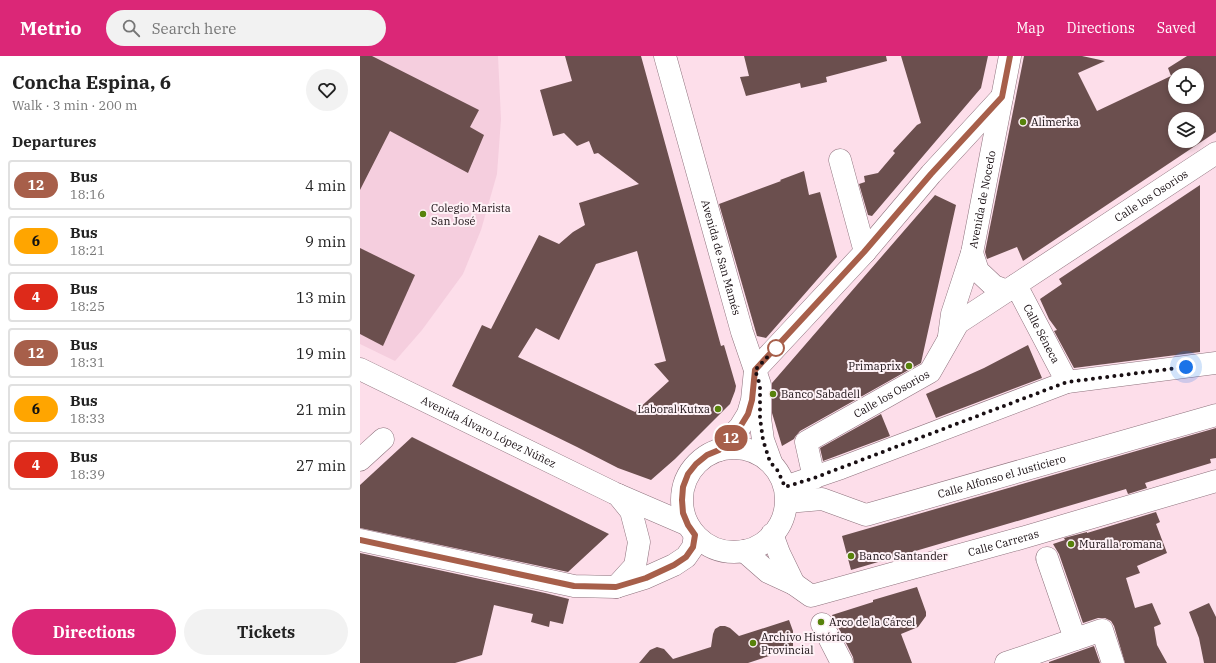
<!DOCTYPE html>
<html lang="en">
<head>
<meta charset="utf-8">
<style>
  :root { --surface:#fff; --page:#f2f2f2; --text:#222; --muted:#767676; --line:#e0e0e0; --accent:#db2777 }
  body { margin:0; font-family:"IBM Plex Serif",serif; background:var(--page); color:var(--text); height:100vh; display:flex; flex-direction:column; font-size:15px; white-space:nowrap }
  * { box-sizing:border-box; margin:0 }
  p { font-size:13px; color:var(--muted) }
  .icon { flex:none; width:22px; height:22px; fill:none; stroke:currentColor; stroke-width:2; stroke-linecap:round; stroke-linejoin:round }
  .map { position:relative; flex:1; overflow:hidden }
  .panel { display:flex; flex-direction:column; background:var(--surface); width:360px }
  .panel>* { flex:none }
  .badge { padding:0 8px; border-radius:13px; font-size:14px; line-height:26px }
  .tools { position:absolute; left:808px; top:12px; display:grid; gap:8px }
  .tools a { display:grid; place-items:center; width:36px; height:36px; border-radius:50%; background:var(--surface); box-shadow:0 2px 6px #0003; font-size:20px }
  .you { position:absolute; width:20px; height:20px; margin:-10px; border:3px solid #fff; border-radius:50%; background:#1a73e8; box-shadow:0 0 0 6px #1a73e833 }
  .map>.badge { position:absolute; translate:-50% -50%; box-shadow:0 0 0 2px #fff }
  h2 { padding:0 12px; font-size:15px; line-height:36px }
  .round { display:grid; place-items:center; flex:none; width:42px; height:42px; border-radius:21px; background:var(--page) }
  .headline { display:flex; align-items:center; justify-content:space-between; height:68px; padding:0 12px }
  h1 { font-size:19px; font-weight:700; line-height:30px }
  .action { display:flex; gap:8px; margin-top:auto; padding:8px 12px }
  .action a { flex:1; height:46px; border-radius:24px; background:var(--accent); color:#fff; font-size:16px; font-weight:700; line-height:46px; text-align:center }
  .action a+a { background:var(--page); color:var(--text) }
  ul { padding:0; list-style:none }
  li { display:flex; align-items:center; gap:12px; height:50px; margin:0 8px 6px; padding:0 4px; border:2px solid var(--line); border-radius:4px }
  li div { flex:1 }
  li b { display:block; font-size:15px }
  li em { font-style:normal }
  li .badge { min-width:44px; font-weight:700; text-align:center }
  header { display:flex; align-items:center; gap:24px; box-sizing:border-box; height:56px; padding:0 20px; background:var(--accent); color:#fff }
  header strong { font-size:19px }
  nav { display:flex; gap:22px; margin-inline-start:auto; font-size:14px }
  .search { width:280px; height:36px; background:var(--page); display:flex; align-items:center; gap:10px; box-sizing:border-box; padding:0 14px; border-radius:22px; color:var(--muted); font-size:15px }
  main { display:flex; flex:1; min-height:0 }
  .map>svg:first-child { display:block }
  .built { fill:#f5cede }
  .building { fill:#6b4f4e; fill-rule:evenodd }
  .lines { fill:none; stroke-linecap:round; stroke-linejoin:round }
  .minor-casing { stroke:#8e727d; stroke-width:23 }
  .minor { stroke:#fff; stroke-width:22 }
  .line-casing { stroke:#fff; stroke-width:9 }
  .line { stroke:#a75f4a; stroke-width:6 }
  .walk { stroke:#190f13; stroke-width:4; stroke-dasharray:0 7.2 }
  .poi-dot { fill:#57820b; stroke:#fef1f6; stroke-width:1.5 }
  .stop-dot { fill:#fff; stroke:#a75f4a; stroke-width:2 }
  .labels { text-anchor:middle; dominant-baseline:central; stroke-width:4; stroke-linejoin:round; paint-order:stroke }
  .poi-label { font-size:11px; fill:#190f13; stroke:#fef1f6; text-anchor:start }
  .street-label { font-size:11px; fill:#190f13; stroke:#fef1f6 }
</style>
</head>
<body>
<header>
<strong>Metrio</strong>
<div class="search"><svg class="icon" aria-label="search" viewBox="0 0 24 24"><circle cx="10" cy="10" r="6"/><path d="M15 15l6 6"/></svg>Search here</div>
<nav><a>Map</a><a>Directions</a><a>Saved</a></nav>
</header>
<main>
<section class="panel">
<div class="headline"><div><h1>Concha Espina, 6</h1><p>Walk · 3 min · 200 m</p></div><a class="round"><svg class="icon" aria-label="heart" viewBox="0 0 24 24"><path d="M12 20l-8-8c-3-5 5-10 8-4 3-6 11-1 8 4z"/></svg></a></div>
<h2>Departures</h2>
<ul>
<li><span class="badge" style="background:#a75f4a;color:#fff">12</span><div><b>Bus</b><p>18:16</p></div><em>4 min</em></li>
<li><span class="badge" style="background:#ffa500;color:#111">6</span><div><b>Bus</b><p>18:21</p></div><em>9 min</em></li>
<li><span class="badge" style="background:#dd2a1a;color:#fff">4</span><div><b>Bus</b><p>18:25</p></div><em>13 min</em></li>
<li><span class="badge" style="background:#a75f4a;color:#fff">12</span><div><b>Bus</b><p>18:31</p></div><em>19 min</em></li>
<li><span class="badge" style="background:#ffa500;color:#111">6</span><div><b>Bus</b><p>18:33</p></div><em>21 min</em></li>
<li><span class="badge" style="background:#dd2a1a;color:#fff">4</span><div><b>Bus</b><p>18:39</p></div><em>27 min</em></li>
</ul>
<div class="action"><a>Directions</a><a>Tickets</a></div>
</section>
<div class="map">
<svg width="856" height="607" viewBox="0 0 856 607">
  <rect width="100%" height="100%" fill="#fddeea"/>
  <!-- built -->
  <polygon class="built" points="0,0 138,0 141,63 137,118 121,174 103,218 62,274 35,305 0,288"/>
  <!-- building -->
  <g class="building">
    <polygon points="0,0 12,0 119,54 110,71 124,79 108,117 30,75 0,134"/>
    <path d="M205 0H281L361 290 364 289 376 330 375 335 370 348 315 403 291 424 258 412 217 391 92 330 122 269 131 273 179 179 199 188 213 176 225 169 219 147 279 128 238 97 234 98 229 85 217 90 204 77 193 80 180 34 212 25ZM277 195 306 305 294 308 309 325 275 356 158 301 176 272 199 284 236 208Z"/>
    <polygon points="384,0 526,0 527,5 466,21 467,26 441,32 440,27 386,40 380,21 389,20"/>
    <polygon points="541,0 628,0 621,32 512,160 508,159 499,128 505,126 504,120 518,117 535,97 533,95 557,69 561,67"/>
    <path d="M664 0H722L745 5 718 17 737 55 811 20 808 12 827 0H856V76L663 205 657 191 627 203 625 196ZM815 19H837V41H815ZM815 63H837V85H815Z"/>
    <polygon points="444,115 449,139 460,136 477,201 406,282 397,280 359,148 421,125 420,124"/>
    <polygon points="840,129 840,296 714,312 694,275 697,274 689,263 680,243 702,228 699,223"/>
    <polygon points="575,139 596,149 561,307 440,375 435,381 434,383 422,390 412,357 412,327"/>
    <polygon points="0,192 55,219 23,290 0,278"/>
    <polygon points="668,289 682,322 576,362 566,338 624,312"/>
    <polygon points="521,358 530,380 463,405 460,392"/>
    <polygon points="856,372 856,402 850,403 851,407 785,427 787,432 768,438 766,433 491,514 482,480"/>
    <polygon points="52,381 88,399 249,478 208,516 0,472 0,429"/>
    <polygon points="796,456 800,466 796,468 807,497 777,510 780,517 766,522 775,552 792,547 801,568 794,571 797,589 807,607 765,607 754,570 751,565 745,562 738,562 723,567 699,498 693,488 705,484 704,482 727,476 727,477"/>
    <polygon points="0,497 185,537 209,543 203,568 190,565 189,571 171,566 173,558 134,549 122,599 95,607 0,607"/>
    <polygon points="557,531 566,556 566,560 558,571 541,578 552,607 494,607 493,601 472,559 513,546 513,544"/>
    <polygon points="849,547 856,561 856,607 844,607 839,582 829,556"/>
    <polygon points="429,564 433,575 433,591 408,598 409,600 388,607 279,607 290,594 297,591 304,593 313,603 351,591 353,578 355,573 360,570 365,570 370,572 379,580"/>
    <polygon points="734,590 740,607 689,607 689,606"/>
  </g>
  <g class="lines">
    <defs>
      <g id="minor">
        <path id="s1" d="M305 0 382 276 395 314 392 344 388 358 380 371 359 394"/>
        <polyline points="480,104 505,196"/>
        <polyline points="612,197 618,215 634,230 647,235"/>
        <path id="s2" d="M656 229 707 326"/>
        <path id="s3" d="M589 280 592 258 612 197 650 0"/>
        <path id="s4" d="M0 313 254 437 328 469"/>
        <circle cx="374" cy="444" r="52"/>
        <polyline points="0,404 23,383"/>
        <polyline points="411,406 403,384 400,362 400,329 395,314 505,196 571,118 642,41"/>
        <path id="s5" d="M454 422 446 386 570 316 598 267 856 97"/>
        <polyline points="425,431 481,412 707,326 856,307"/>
        <path id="s6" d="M427 446 462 443 506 459 856 359"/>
        <polyline points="412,478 419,497 434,528"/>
        <polyline points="0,484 214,530 256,531 285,522 314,509 326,501 333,491 335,479"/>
        <path id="s7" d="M384 495 408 516 434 528 451 540 665 481 856 425"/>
        <polyline points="687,502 715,583"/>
        <polyline points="256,531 275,510 279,486 271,455 258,439"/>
        <polyline points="462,568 482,607"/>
        <polyline points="646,607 742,574 753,607"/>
      </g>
    </defs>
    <!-- minor casing -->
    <use href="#minor" class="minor-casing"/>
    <!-- minor -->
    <use href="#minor" class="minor"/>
  </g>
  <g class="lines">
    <defs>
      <polyline id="line" points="0,484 214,530 256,531 286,522 314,509 326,501 333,491 335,479 328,469 323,457 322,444 323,431 328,418 336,408 347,399 359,394 380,371 388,358 392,344 395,314 504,196 571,118 642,41 650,0"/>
    </defs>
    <!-- line casing -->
    <use href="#line" class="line-casing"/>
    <!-- line -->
    <use href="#line" class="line"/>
    <!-- walk -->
    <polyline class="walk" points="416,292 419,289 395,314 400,329 400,362 403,384 410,406 418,415 425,431 454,422 707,326 826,311"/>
  </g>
  <!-- markers -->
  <g class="poi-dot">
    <circle cx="663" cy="66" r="4"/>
    <circle cx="63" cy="158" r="4"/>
    <circle cx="549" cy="310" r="4"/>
    <circle cx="413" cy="338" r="4"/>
    <circle cx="358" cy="353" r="4"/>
    <circle cx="711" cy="488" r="4"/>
    <circle cx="491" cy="500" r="4"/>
    <circle cx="461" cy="566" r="4"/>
    <circle cx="393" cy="587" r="4"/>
  </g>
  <circle class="stop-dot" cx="416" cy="292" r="8"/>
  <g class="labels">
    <!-- poi labels -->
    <g class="poi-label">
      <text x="671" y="66">Alimerka</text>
      <text x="71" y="152">Colegio Marista<tspan x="71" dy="13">San José</tspan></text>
      <text x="541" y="310" text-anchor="end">Primaprix</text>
      <text x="421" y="338">Banco Sabadell</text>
      <text x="350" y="353" text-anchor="end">Laboral Kutxa</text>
      <text x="719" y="488">Muralla romana</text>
      <text x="499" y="500">Banco Santander</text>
      <text x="469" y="566">Arco de la Cárcel</text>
      <text x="401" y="581">Archivo Histórico<tspan x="401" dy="13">Provincial</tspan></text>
    </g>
    <!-- street labels -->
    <g class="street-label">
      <text stroke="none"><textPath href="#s5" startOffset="467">Calle los Osorios</textPath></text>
      <text stroke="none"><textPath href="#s3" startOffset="141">Avenida de Nocedo</textPath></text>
      <text stroke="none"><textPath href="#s1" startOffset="209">Avenida de San Mamés</textPath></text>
      <text stroke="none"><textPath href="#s2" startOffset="55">Calle Séneca</textPath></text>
      <text stroke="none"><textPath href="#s5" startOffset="135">Calle los Osorios</textPath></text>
      <text stroke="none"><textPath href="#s4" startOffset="143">Avenida Álvaro López Núñez</textPath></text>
      <text stroke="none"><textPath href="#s6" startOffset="223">Calle Alfonso el Justiciero</textPath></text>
      <text stroke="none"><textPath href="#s7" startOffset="281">Calle Carreras</textPath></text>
    </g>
  </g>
</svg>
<div class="tools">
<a><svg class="icon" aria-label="locate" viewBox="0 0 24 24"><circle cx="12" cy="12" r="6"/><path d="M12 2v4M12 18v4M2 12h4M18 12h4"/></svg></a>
<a><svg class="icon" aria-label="layers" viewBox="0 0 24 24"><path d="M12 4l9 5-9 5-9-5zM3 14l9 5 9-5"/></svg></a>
</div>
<div class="you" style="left:826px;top:311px"></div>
<b class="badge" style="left:371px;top:382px;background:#a75f4a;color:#fff">12</b>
</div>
</main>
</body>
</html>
